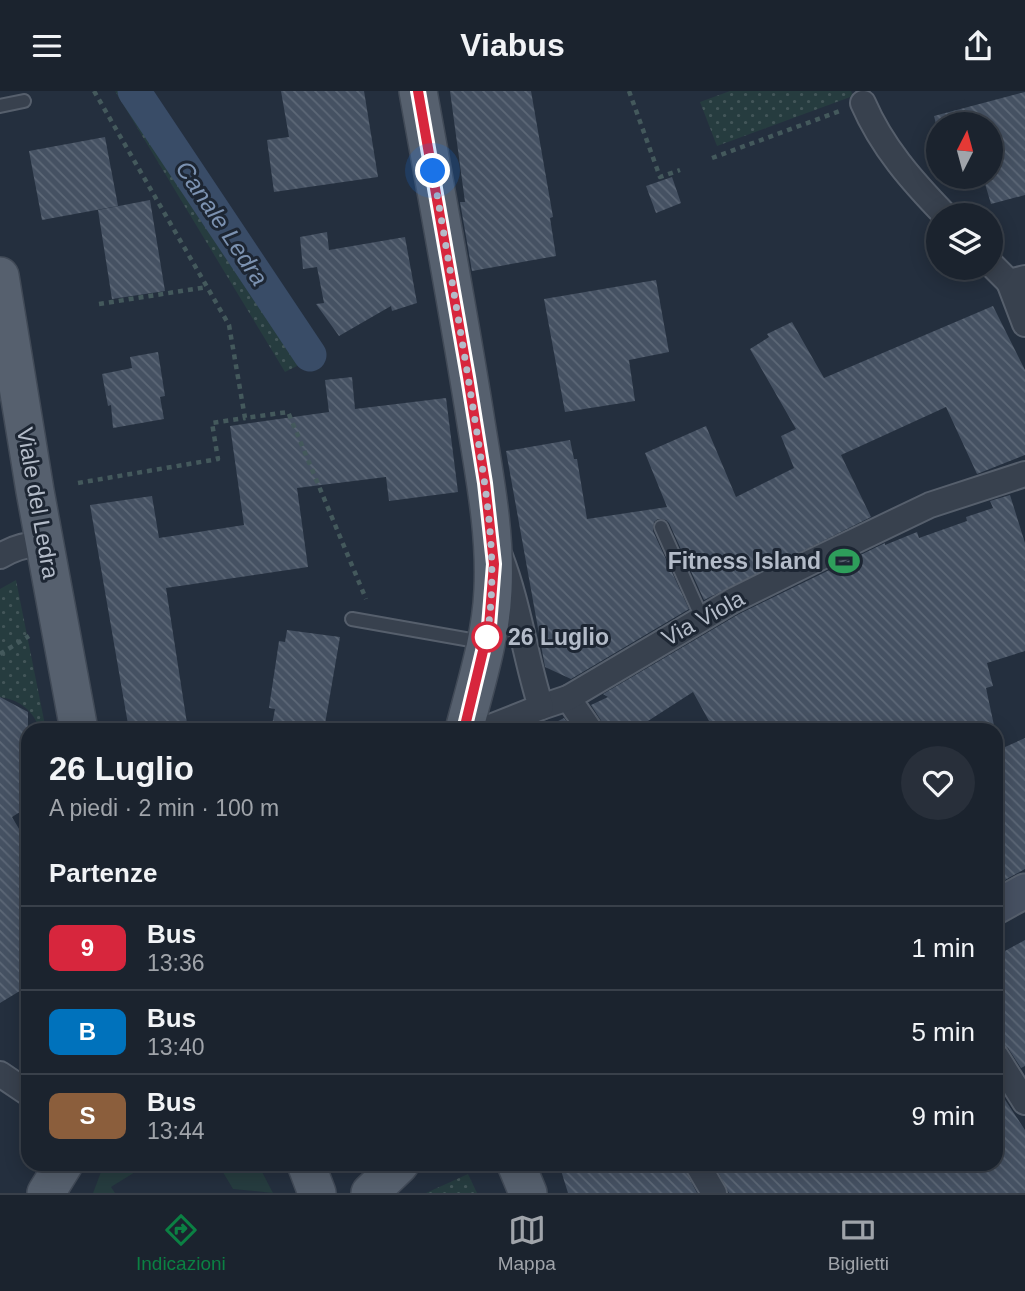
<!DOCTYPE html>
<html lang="it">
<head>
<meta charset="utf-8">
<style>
  :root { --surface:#1b232e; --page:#282f3a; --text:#f1f3f6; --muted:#a0a4aa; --line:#39404a; --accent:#0b8043 }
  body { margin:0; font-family:Helvetica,sans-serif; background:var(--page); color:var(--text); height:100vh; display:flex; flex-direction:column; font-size:26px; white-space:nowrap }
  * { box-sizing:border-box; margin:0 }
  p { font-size:23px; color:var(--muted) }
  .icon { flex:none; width:38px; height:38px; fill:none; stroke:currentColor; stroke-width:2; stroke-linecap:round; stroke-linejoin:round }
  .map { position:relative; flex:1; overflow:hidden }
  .sheet { position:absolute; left:21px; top:632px; width:982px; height:448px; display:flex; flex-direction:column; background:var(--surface); border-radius:21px; box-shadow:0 4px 18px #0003,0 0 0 2px var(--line) }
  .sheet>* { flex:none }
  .badge { padding:0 14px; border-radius:10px; font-size:24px; line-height:46px }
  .needle { width:46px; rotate:6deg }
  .fabs { position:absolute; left:926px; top:21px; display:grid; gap:14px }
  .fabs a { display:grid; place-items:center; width:77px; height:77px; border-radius:50%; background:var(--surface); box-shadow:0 4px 18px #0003,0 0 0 2px var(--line); font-size:35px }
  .you { position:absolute; width:35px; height:35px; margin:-18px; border:5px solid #fff; border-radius:50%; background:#1a73e8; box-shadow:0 0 0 10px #1a73e833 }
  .map>.badge { position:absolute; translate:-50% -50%; box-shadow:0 0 0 4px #fff }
  h2 { padding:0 28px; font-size:26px; line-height:63px }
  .round { display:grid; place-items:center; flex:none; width:74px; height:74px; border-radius:37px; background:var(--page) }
  .overview { display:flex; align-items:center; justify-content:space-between; height:119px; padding:0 28px }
  h1 { font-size:33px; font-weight:700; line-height:52px }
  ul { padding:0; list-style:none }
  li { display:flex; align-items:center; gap:21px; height:84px; padding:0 28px; border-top:2px solid var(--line) }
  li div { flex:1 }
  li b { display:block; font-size:26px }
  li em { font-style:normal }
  li .badge { min-width:77px; font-weight:700; text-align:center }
  header { display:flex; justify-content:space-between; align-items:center; height:91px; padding:0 28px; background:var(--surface); font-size:32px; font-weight:700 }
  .dock { display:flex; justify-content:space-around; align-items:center; height:98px; border-top:2px solid var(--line); background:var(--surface); font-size:19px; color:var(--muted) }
  .dock a { display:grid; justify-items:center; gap:4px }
  .dock .selected { color:var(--accent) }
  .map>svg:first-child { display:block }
  .grass { fill:url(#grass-dots) }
  .garden { fill:#263c3f }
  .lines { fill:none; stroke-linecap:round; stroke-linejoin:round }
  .canal { stroke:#394c67; stroke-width:33 }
  .building { fill:url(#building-back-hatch) }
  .lane-casing { stroke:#565f6c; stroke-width:16 }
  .street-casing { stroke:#565f6c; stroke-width:28 }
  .secondary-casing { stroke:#565f6c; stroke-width:37 }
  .primary-casing { stroke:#414a57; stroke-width:40 }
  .path { stroke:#44595c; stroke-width:4.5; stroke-dasharray:5 5; stroke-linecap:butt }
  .lane { stroke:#38414e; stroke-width:12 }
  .street { stroke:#38414e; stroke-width:24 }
  .secondary { stroke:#465061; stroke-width:33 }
  .primary { stroke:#56606e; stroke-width:37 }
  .line-casing { stroke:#fff; stroke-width:16 }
  .line { stroke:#d7263d; stroke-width:10 }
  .walk { stroke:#b4bcc9; stroke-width:7; stroke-dasharray:0 12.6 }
  .stop-dot { fill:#fff; stroke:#d7263d; stroke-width:3.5 }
  .labels { text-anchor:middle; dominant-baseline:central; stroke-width:6; stroke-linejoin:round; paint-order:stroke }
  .street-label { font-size:23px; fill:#b4bcc9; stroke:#1d2633 }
  .poi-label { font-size:23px; font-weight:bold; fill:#b4bcc9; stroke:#1d2633; text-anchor:end }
  .stop-label { font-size:23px; font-weight:bold; fill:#b4bcc9; stroke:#1d2633; text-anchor:start }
  .water-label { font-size:24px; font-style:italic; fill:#7c92b1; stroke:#1d2633 }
</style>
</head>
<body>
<header><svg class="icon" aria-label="menu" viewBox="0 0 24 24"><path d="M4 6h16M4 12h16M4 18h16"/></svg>Viabus<svg class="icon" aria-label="share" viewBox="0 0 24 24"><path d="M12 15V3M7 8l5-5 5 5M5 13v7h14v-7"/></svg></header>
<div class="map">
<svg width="1025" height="1102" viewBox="0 0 1025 1102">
  <defs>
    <pattern id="grass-dots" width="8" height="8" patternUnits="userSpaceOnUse" patternTransform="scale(1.75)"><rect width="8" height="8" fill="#263c3f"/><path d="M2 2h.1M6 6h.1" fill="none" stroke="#435659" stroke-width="1.8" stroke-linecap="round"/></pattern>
    <pattern id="building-back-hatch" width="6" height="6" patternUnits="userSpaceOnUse" patternTransform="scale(1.75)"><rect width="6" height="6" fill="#455162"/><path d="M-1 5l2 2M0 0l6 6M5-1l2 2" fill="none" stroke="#5d6877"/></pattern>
  </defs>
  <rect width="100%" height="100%" fill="#242f3e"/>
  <!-- grass -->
  <g class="grass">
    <polygon points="115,0 131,0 307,270 285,281"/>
    <polygon points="730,0 851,0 853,5 717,55 700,11"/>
    <path d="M16 489 46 639H40C33 619 20 609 0 606V498Z"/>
    <polygon points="468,1083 477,1102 426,1102"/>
  </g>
  <!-- garden -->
  <g class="garden">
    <polygon points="104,1073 148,1073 111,1096 115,1102 93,1102"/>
    <polygon points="218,1073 258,1073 273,1102 233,1098"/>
  </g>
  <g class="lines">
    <!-- canal -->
    <polyline class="canal" points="134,0 310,264"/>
  </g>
  <!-- building -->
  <g class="building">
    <polygon points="281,0 364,0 378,86 274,101 267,49 289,46"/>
    <polygon points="450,0 531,0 553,126 550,127 556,165 472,180 460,111 465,111"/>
    <polygon points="1025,1 1025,104 991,113 983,86 990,86 990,33 936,33 934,25"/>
    <polygon points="105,46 118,115 42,129 29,60"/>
    <polygon points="672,86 681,112 656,122 646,95"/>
    <polygon points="150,109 165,200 112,208 98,119"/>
    <polygon points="327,141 329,159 405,146 417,212 392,220 391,215 339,245 316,213 324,212 317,176 303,178 300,146"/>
    <polygon points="656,189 669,261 629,269 635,310 565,321 544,208"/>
    <polygon points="993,215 1025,279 1025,364 977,383 946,316 841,364 871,426 704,509 669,432 666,429 658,428 654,431 653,440 689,518 571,588 545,576 506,360 570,349 574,368 577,368 587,428 667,416 645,362 706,335 736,406 794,377 781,345 796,338 750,258 769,246 767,243 792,231 824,287"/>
    <polygon points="158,261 165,305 160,306 164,328 113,337 111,314 108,315 102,283 132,277 130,266"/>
    <polygon points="352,286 355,318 446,307 458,401 389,410 386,386 297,397 308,476 166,497 188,639 129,639 90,414 152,405 159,447 244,434 230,335 329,321 325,289"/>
    <polygon points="1010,404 1025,452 1025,560 987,572 993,595 986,597 995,639 714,639 693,601 634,639 605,639 602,631 591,614 608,606 603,603 739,523 885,452 885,454 917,441 919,447 967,430 966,426 993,417 990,410"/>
    <polygon points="287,539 340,546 324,639 300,639 272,634 275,618 269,617 279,550 285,551"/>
    <polygon points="0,606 28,621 28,689 21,696 28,708 28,716 12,726 28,753 28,895 0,912"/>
    <polygon points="564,627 572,639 541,639"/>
    <polygon points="1025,647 1025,778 996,794 996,660"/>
    <polygon points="1025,849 1025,975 1021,977 1008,957 996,950 996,865"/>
    <polygon points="996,995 1025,1039 1025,1102 729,1102 714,1073 996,1073"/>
    <polygon points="559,1073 682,1073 697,1102 568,1102"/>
  </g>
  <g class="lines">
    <defs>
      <g id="lane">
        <polyline points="0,15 24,10"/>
        <polyline points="661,436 702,527"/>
        <polyline points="352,528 482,551"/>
      </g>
      <g id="street">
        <path d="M863 12C882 56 912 90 945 124"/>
        <polyline points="990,172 1009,191"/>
        <polyline points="1025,187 1009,191 1025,233"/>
        <path d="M0 465C14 457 30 451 46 455"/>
        <polyline points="568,607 590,639"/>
        <polyline points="541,616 568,607 732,510 809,472 930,414 1025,383"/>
        <path d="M483 639 541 616C525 566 519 514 500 465"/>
        <polyline points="996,965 1025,1011"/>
        <polyline points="0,983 28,1002"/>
        <polyline points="697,1073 714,1102"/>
      </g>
      <polyline id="secondary" points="996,816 1025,800"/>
      <g id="primary">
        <path d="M418 0C437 106 457 213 474 319 483 378 496 439 493 499 491 546 476 593 464 639"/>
        <polyline points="0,185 35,400 79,639"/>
        <polyline points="306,1073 317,1102"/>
        <polyline points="516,1073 528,1102"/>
        <polyline points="46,1102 64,1073"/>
        <polyline points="370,1102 400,1073"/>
      </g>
    </defs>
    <!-- lane casing -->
    <use href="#lane" class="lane-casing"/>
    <!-- street casing -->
    <use href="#street" class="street-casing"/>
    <!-- secondary casing -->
    <use href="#secondary" class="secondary-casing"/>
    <!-- primary casing -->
    <use href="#primary" class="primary-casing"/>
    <!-- path -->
    <g class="path">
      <polyline points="94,0 229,234 245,327 288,321 366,508"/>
      <polyline points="629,0 660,86 680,79"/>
      <polyline points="712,67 840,20"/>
      <polyline points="99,213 207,196"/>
      <polyline points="78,392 218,368 212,332 245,327"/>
      <polyline points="0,563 29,545"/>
    </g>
    <!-- lane -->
    <use href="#lane" class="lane"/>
    <!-- street -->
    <use href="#street" class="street"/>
    <!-- secondary -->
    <use href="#secondary" class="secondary"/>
    <!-- primary -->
    <use href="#primary" class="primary"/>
  </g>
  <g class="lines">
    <defs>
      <polyline id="line" points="418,0 468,286 485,392 494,473 489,535 464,639"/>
    </defs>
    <!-- line casing -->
    <use href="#line" class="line-casing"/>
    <!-- line -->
    <use href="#line" class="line"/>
    <!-- walk -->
    <path class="walk" d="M433 80C447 161 461 242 474 323 486 400 500 474 486 551L487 546"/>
  </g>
  <!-- icons -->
  <defs>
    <symbol id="stadium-bare" viewBox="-9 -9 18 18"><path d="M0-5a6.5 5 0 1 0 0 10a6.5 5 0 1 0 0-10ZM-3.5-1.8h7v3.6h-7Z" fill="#2e9e5b" stroke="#1d2633" stroke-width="2.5" paint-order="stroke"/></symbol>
  </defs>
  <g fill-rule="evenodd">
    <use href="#stadium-bare" x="822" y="448" width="44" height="44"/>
  </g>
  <!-- markers -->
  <circle class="stop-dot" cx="487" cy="546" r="14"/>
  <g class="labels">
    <!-- street labels -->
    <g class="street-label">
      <text transform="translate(38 412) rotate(80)">Viale del Ledra</text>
      <text transform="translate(703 527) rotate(-29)">Via Viola</text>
    </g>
    <!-- poi labels -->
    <g class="poi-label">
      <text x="821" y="470">Fitness Island</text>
    </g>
    <!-- stop labels -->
    <g class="stop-label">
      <text x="508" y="546">26 Luglio</text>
    </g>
    <!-- water labels -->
    <g class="water-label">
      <text transform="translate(222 132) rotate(56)">Canale Ledra</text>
    </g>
  </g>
</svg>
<div class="fabs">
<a><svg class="needle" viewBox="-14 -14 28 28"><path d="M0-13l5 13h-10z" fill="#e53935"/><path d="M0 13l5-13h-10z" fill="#a0a4aa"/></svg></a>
<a><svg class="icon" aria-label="layers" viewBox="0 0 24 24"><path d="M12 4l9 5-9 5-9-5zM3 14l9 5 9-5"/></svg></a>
</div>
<div class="you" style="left:433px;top:80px"></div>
<section class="sheet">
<div class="overview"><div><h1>26 Luglio</h1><p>A piedi · 2 min · 100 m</p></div><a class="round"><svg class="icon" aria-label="heart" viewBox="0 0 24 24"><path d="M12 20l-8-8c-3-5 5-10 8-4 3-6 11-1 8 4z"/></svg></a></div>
<h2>Partenze</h2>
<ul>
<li><span class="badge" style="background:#d7263d;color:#fff">9</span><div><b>Bus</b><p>13:36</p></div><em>1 min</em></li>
<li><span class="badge" style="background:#0072bc;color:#fff">B</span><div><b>Bus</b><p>13:40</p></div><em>5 min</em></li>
<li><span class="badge" style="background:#8b5e3c;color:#fff">S</span><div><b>Bus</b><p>13:44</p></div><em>9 min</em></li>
</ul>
</section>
</div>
<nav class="dock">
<a class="selected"><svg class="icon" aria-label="directions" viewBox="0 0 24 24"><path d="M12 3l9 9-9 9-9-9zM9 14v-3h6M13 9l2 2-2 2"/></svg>Indicazioni</a>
<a><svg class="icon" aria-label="map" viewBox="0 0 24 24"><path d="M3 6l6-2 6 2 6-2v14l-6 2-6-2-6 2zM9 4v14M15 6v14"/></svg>Mappa</a>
<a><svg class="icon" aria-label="tickets" viewBox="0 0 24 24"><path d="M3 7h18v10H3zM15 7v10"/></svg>Biglietti</a>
</nav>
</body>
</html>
